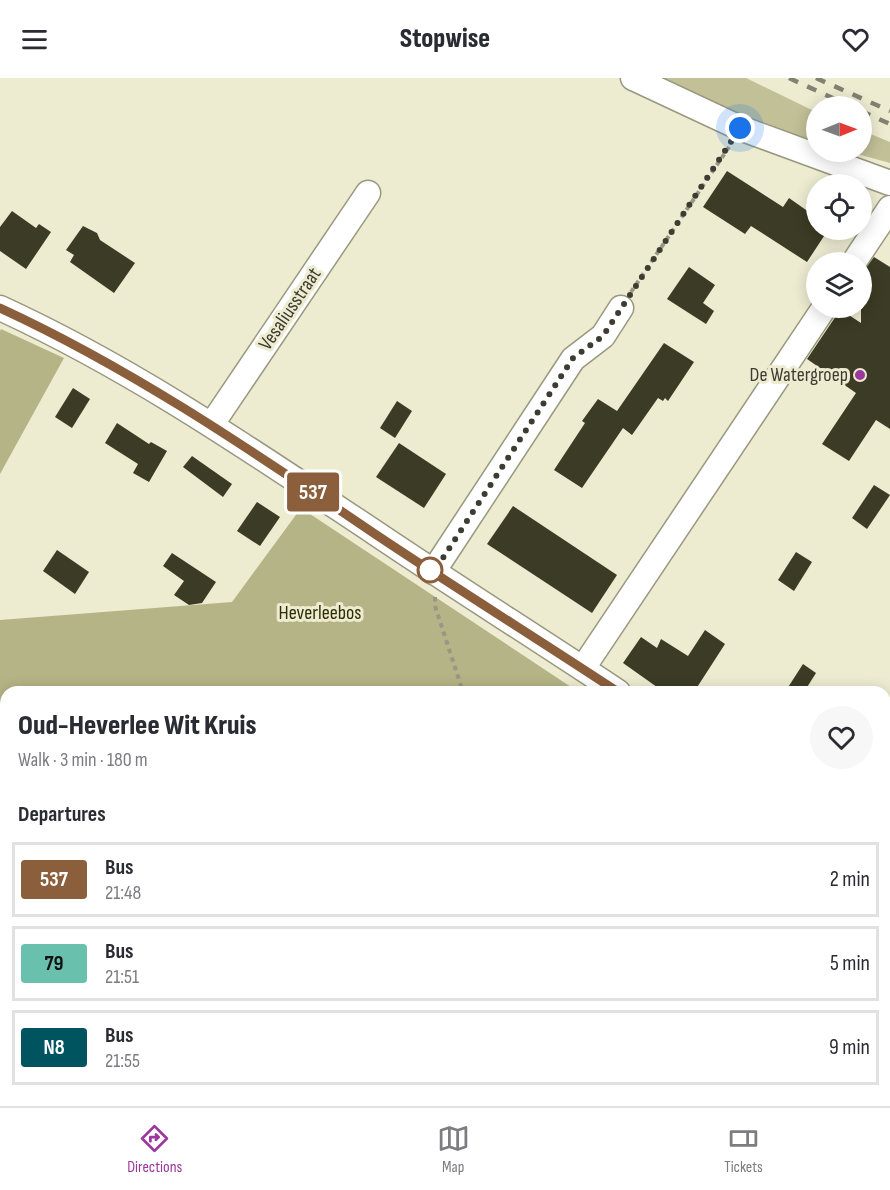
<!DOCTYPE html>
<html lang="en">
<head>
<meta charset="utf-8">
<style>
  :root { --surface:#fff; --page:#f7f7f7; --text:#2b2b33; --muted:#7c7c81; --line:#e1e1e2; --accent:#9b379d }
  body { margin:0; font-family:"Sofia Sans Condensed",sans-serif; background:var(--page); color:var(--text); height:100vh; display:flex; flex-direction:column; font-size:22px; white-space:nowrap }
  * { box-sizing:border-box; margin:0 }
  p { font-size:20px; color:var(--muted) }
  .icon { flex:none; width:33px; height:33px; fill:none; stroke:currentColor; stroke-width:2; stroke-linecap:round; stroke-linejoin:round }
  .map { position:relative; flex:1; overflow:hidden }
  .drawer { position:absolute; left:0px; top:608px; width:891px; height:422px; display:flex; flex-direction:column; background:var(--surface); border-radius:18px 18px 0 0; box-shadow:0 3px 15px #0003 }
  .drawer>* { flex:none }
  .badge { padding:0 12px; border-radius:4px; font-size:21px; line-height:39px }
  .needle { width:39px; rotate:89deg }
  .controls { position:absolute; left:806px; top:18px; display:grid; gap:12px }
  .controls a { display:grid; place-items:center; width:66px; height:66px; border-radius:50%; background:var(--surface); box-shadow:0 3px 15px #0003; font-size:30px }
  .you { position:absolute; width:30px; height:30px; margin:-15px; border:4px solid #fff; border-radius:50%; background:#1a73e8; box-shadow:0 0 0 9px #1a73e833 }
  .map>.badge { position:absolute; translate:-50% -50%; box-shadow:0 0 0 3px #fff }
  h2 { padding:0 18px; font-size:22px; line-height:54px }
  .round { display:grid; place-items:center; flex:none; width:63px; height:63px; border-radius:32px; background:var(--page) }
  .summary { display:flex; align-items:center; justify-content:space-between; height:102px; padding:0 18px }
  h1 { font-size:28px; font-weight:800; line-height:45px }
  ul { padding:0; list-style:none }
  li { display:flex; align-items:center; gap:18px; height:75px; margin:0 12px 9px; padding:0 6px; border:3px solid var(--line); border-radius:0px }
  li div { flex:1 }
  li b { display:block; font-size:22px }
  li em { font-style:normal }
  li .badge { min-width:66px; font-weight:700; text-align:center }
  header { display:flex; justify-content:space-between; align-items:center; height:78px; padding:0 18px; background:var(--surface); font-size:27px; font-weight:800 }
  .tabs { display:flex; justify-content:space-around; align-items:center; height:84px; border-top:2px solid var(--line); background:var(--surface); font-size:16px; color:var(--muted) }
  .tabs a { display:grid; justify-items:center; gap:3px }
  .tabs .on { color:var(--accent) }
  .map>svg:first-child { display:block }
  .green { fill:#c1c097 }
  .forest { fill:#b5b486 }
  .building { fill:#3c3b25 }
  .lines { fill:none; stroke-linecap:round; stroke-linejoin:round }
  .minor-casing { stroke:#99987f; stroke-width:27 }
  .highway-casing { stroke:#fff; stroke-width:36 }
  .path { stroke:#989784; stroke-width:4; stroke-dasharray:4.5 4.5; stroke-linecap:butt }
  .minor { stroke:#fff; stroke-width:24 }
  .highway { stroke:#bd79bd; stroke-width:33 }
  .rail { stroke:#838271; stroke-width:4.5; stroke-dasharray:10 10; stroke-linecap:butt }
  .line-casing { stroke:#fff; stroke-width:14 }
  .line { stroke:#8b5e3c; stroke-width:9 }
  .walk { stroke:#3d3c32; stroke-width:6; stroke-dasharray:0 10.8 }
  .poi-dot { fill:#9b379d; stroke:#edecd1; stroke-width:2 }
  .stop-dot { fill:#fff; stroke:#8b5e3c; stroke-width:3 }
  .labels { text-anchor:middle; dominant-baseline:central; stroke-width:6; stroke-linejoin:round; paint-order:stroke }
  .street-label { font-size:20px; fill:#3d3c32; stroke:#edecd1 }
  .poi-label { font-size:20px; fill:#3d3c32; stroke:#edecd1; text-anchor:end }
  .park-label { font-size:20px; fill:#2f2d07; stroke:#edecd1 }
</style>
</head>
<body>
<header><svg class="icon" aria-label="menu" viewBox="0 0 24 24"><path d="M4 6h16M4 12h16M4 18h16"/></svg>Stopwise<svg class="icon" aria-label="heart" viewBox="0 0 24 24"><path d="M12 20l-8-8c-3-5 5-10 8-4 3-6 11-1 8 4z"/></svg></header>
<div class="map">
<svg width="890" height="1028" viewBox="0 0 890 1028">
  <rect width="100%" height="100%" fill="#edecd1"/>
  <!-- green -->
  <g class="green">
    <polygon points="659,0 746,0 816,34 816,64 746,44"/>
    <polygon points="861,52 890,64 890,85 850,74 861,74"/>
  </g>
  <!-- forest -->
  <g class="forest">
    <polygon points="1,251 64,280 0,396 0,253"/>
    <polygon points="301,430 577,613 6,614 6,1023 829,1023 827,1028 0,1028 0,542 232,524"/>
  </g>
  <!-- building -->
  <g class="building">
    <polygon points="727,93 783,129 789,120 816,139 816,152 828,152 807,184 751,148 745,156 703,129"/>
    <polygon points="12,133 36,150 39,146 51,154 26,191 0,173 0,149"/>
    <polygon points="83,148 97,155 100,162 135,185 114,215 70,184 74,177 66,172"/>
    <polygon points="874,179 890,189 890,351 876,342 849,383 822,366 856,315 807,281 836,238 838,230 861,245 861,196"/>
    <polygon points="689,189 715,207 703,225 714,233 706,246 667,221"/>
    <polygon points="664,265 694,284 668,323 665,320 663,323 658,320 632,357 623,350 582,410 554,392 585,345 582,343 598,321 617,333"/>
    <polygon points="73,310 90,321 72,350 55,339"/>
    <polygon points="397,323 412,333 395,360 380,350"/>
    <polygon points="117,345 149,366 151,364 167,373 149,404 133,395 138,386 105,365"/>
    <polygon points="399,365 446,396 424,430 376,399"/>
    <polygon points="192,378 232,406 223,419 183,389"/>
    <polygon points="874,407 890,417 867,451 852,440"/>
    <polygon points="257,424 280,439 260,468 237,453"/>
    <polygon points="513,428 617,497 592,535 487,466"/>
    <polygon points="57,472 89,494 75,516 43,493"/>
    <polygon points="796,474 812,484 794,513 778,502"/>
    <polygon points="172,475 216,504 202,525 189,527 174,517 184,503 163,488"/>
    <polygon points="705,552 725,566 694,614 664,614 623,585 641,559 657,570 661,561 688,578"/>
    <polygon points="803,586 816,595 804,614 785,614"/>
  </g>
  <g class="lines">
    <defs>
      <g id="minor">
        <polyline points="633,0 740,50 890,105"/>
        <polyline points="854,184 890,130"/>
        <path d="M0 230C133 291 252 373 374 454 454 508 537 560 618 614"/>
        <polyline points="212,346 368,115"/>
        <polyline points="433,494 573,281 603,258 621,230"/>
        <polyline points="583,590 824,230"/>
        <polyline points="885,791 890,794"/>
      </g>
      <g id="highway">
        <polyline points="885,968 890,955"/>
        <polyline points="863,1028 864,1023"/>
      </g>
    </defs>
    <!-- minor casing -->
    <use href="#minor" class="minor-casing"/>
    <!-- highway casing -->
    <use href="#highway" class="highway-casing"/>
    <!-- path -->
    <g class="path">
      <polyline points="631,214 729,69"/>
      <polyline points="435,519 435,528 463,614"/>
      <polyline points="0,846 6,844"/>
      <polyline points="600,1023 602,1028"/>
      <polyline points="774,1028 776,1023"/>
    </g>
    <!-- minor -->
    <use href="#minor" class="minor"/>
    <!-- highway -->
    <use href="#highway" class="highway"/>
    <!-- rail -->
    <g class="rail">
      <polyline points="789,0 850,28"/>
      <polyline points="816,0 890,33"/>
      <polyline points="861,33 890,46"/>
    </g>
  </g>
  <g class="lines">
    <defs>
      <path id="line" d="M0 230C135 292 258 377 381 460 459 512 539 562 618 614"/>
    </defs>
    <!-- line casing -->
    <use href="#line" class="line-casing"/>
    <!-- line -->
    <use href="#line" class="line"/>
    <!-- walk -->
    <polyline class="walk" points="430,492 433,494 441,483 573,280 603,258 740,50"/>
  </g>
  <!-- markers -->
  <circle class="poi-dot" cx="860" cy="297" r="6"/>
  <circle class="stop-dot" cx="430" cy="492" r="12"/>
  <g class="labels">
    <!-- street labels -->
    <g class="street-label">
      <text transform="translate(290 231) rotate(-56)">Vesaliusstraat</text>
    </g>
    <!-- poi labels -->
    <g class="poi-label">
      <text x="848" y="297">De Watergroep</text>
    </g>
    <!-- park labels -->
    <g class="park-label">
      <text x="320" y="535">Heverleebos</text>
    </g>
  </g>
</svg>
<div class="controls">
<a><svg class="needle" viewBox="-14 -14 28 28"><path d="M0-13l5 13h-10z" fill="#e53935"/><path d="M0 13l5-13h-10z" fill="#7c7c81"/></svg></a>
<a><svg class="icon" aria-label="locate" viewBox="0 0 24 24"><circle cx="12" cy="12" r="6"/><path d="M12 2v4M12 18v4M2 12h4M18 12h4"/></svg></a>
<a><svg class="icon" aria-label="layers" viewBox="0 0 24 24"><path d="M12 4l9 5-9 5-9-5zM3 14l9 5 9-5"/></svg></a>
</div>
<div class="you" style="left:740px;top:50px"></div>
<b class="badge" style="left:313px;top:414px;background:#8b5e3c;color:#fff">537</b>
<section class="drawer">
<div class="summary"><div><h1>Oud-Heverlee Wit Kruis</h1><p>Walk · 3 min · 180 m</p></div><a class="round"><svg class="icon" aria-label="heart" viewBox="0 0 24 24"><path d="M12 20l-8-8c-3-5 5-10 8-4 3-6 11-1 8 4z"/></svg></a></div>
<h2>Departures</h2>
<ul>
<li><span class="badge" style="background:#8b5e3c;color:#fff">537</span><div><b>Bus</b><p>21:48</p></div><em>2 min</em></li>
<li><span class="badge" style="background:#69c0ac;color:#111">79</span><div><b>Bus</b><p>21:51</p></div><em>5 min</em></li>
<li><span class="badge" style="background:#005460;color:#fff">N8</span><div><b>Bus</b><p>21:55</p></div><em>9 min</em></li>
</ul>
</section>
</div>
<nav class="tabs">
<a class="on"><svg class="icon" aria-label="directions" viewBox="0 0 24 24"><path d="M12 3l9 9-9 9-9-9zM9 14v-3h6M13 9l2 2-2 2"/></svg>Directions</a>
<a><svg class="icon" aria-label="map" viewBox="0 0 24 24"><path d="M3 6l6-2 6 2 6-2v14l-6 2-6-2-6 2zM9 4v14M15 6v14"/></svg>Map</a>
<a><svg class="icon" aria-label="tickets" viewBox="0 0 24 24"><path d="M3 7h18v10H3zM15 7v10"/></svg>Tickets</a>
</nav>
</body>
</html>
